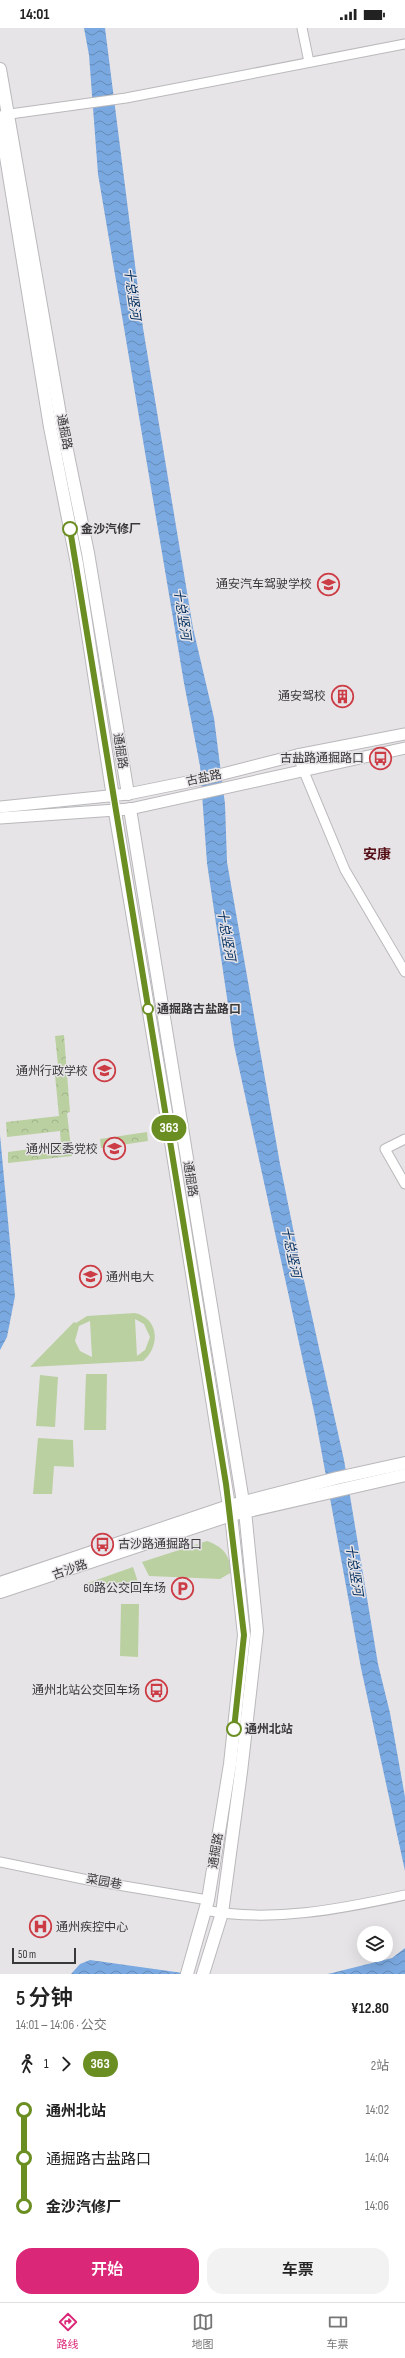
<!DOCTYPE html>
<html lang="zh">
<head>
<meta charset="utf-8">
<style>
  :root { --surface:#fff; --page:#f2f2f2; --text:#222; --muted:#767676; --line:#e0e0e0; --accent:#db2777 }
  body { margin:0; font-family:"Sofia Sans Condensed","Noto Sans SC",sans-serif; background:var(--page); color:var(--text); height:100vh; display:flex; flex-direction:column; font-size:15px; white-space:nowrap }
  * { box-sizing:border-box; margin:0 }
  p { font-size:13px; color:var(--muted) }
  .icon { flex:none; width:22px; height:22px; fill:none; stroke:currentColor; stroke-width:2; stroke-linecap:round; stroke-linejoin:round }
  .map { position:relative; height:1946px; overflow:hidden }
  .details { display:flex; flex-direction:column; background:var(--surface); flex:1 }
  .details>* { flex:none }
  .badge { padding:0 8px; border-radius:13px; font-size:14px; line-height:26px }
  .fabs { position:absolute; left:357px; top:1898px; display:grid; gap:8px }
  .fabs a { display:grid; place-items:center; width:36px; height:36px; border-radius:50%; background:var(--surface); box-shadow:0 4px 16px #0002; font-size:20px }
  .scale { position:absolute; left:12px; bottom:10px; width:64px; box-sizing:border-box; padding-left:4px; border:2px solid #3a393a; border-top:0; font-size:11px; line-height:14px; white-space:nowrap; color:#3a393a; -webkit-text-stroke:3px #e7e4e8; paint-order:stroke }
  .map>.badge { position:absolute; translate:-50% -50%; box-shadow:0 0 0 2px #fff }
  .legs { display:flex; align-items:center; gap:6px; height:44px; padding:0 16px; font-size:13px }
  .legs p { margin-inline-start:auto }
  .headline { display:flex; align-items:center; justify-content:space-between; height:68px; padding:0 16px }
  h1 { font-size:22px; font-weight:600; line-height:30px }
  .action { display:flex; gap:8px; margin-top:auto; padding:8px 16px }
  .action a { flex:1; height:46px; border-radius:16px; background:var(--accent); color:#fff; font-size:16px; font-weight:600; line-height:46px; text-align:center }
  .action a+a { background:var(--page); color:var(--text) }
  ul { padding:0 16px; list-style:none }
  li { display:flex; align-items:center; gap:14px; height:48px; font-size:15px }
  li i { display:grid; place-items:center; width:6px; height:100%; margin:0 5px; background:currentColor }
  li i::after { content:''; width:10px; height:10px; margin:-5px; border:3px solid; border-radius:50%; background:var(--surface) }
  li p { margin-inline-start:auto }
  li:first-child i { background:linear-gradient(#0000 50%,currentColor 0) }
  li:last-child i { background:linear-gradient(currentColor 50%,#0000 0) }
  .status { display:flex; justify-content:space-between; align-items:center; height:28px; padding:0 20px; background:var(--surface); direction:ltr }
  .status svg { height:11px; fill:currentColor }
  .dock { display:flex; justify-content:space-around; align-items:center; height:56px; border-top:1px solid var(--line); background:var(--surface); font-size:11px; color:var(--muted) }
  .dock a { display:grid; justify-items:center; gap:2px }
  .dock .selected { color:var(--accent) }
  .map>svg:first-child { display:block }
  .grass { fill:#bad0a0; fill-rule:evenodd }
  .forest { fill:url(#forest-crowns) }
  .water { fill:url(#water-waves) }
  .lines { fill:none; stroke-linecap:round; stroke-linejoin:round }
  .minor-casing { stroke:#bab8bb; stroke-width:11 }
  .tertiary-casing { stroke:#bab8bb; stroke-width:13 }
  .secondary-casing { stroke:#bab8bb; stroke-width:14 }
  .minor { stroke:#fff; stroke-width:9 }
  .tertiary { stroke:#fff; stroke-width:11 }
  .secondary { stroke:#fff; stroke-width:12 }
  .line-1-casing { stroke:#fff; stroke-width:9 }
  .line-1 { stroke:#6b8e23; stroke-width:6 }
  .stop-1-dot { fill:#fff; stroke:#6b8e23; stroke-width:2 }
  .labels { text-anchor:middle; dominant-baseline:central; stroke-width:3; stroke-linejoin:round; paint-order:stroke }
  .street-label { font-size:12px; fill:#3a393a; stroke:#e7e4e8 }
  .stop-label { font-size:12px; font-weight:bold; fill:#3a393a; stroke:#e7e4e8; text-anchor:start }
  .poi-label { font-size:12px; fill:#3a393a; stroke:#e7e4e8; text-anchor:end }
  .water-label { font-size:13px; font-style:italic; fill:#002e5f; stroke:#e7e4e8 }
  .quarter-label { font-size:14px; font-weight:bold; fill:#551016; stroke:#e7e4e8 }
</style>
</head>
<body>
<div class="status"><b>14:01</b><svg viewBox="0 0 49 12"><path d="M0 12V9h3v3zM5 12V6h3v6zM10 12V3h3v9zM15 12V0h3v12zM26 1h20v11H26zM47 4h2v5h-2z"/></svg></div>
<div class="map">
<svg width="405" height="1946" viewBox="0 0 405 1946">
  <defs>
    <pattern id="forest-crowns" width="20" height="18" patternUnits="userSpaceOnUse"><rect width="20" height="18" fill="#bad0a0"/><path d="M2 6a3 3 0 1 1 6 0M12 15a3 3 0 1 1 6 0" fill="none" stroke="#a1b38b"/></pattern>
    <pattern id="water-waves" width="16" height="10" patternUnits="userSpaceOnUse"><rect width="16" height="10" fill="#7aa8e0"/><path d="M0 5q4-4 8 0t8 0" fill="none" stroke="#658ab7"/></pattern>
  </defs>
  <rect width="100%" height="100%" fill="#e7e4e8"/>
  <!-- grass -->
  <g class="grass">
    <path d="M135 1285C160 1291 160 1319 143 1333L30 1339 74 1294 76 1295 87 1288ZM135 1291 144 1296 150 1309 145 1322 137 1328ZM90 1293 92 1329 80 1323 75 1313 79 1298Z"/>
    <polygon points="86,1346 107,1346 106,1402 84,1402"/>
    <polygon points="40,1347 58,1349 55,1399 36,1398"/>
    <polygon points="38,1410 73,1412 74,1439 54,1438 52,1466 33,1466"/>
    <path d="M207 1513C225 1520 228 1526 232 1544L220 1551 149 1548 142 1534Z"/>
    <polygon points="133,1539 138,1554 82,1557"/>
    <polygon points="121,1576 139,1576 138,1629 120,1628"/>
  </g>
  <!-- forest -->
  <g class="forest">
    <polygon points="64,1007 70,1084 67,1085 72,1128 8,1135 8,1124 61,1117 60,1103 7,1109 6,1094 59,1088 54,1037 58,1037 55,1008"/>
    <polygon points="147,1104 148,1113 101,1120 100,1111"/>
  </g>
  <!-- water -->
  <g class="water">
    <polygon points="84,0 105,0 143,300 193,600 214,690 225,776 227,834 280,1136 299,1230 344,1432 378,1636 390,1685 405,1769 405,1843 361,1640 315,1388 234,1017 207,835 200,738 184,655 98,146 89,27"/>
    <polygon points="0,1107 15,1268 7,1309 0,1322"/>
    <polygon points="405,1920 405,1946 328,1946 392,1930"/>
    <polygon points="90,1932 190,1946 71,1946 80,1936"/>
  </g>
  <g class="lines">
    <defs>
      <g id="minor">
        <polyline points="302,0 309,34"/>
        <polyline points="3,87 126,70 405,16"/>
        <polyline points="297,727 345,842 405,944"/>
        <polyline points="405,1111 385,1121 405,1156"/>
        <polyline points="0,1834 88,1852 208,1872"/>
        <path d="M205 1882C270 1895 341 1881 405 1867"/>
      </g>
      <g id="tertiary">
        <polyline points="0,779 128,766 207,750 297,727 405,706"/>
        <polyline points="0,790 130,781 405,720"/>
      </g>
      <g id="secondary">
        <polyline points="0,41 62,398 88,525 128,766"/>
        <polyline points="0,92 50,399 77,536 113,769"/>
        <polyline points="130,781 243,1474"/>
        <polyline points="115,784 171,1114 229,1478"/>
        <polyline points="0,1555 229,1478 337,1450 405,1435"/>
        <polyline points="0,1564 231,1487 405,1447"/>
        <polyline points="187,1946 208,1872 230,1736 244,1607 231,1487"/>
        <polyline points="203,1946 222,1885 241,1744 257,1603 245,1483"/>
      </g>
    </defs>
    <!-- minor casing -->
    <use href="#minor" class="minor-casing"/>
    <!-- tertiary casing -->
    <use href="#tertiary" class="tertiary-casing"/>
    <!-- secondary casing -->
    <use href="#secondary" class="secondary-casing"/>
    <!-- minor -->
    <use href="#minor" class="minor"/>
    <!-- tertiary -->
    <use href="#tertiary" class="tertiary"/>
    <!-- secondary -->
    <use href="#secondary" class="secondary"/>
  </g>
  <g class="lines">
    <defs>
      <polyline id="line-1" points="70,501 226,1456 244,1607 234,1701"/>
    </defs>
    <!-- line-1 casing -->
    <use href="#line-1" class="line-1-casing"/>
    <!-- line-1 -->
    <use href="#line-1" class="line-1"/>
  </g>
  <!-- icons -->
  <defs>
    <symbol id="school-ring" viewBox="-11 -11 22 22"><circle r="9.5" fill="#e7e4e8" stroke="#cc3c45" stroke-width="1.5"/><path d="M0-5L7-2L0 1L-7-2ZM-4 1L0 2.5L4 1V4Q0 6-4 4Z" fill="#cc3c45"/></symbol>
    <symbol id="building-ring" viewBox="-11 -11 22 22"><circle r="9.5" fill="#e7e4e8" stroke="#cc3c45" stroke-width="1.5"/><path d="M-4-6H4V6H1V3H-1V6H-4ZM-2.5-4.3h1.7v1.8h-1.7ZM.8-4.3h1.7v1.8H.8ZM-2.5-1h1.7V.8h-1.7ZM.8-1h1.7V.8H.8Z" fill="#cc3c45"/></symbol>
    <symbol id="bus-ring" viewBox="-11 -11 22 22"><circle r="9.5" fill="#e7e4e8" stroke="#cc3c45" stroke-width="1.5"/><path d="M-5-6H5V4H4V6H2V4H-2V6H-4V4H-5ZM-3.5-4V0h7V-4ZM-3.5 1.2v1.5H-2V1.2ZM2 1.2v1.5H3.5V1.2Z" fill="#cc3c45"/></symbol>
    <symbol id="parking-ring" viewBox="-11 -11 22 22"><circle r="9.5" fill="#e7e4e8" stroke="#cc3c45" stroke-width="1.5"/><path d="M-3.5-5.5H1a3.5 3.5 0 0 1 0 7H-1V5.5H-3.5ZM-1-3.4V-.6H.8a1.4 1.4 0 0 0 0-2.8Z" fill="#cc3c45"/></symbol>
    <symbol id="hospital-ring" viewBox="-11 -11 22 22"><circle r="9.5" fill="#e7e4e8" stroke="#cc3c45" stroke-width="1.5"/><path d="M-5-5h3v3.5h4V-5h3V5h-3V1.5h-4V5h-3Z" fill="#cc3c45"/></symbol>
  </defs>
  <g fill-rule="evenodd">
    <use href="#school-ring" x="316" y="544" width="25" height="25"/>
    <use href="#building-ring" x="330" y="656" width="25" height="25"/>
    <use href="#bus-ring" x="368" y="718" width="25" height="25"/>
    <use href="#school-ring" x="92" y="1030" width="25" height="25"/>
    <use href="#school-ring" x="102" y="1108" width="25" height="25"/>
    <use href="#school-ring" x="78" y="1236" width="25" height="25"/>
    <use href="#bus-ring" x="90" y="1504" width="25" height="25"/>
    <use href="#parking-ring" x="170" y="1548" width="25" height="25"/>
    <use href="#bus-ring" x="144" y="1650" width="25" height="25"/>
    <use href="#hospital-ring" x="28" y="1886" width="25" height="25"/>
  </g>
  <!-- markers -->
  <g class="stop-1-dot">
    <circle cx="70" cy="501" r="7"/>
    <circle cx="148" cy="981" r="5"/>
    <circle cx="234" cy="1701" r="7"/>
  </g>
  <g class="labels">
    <!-- street labels -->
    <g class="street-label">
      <text transform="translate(64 404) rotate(79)">通掘路</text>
      <text transform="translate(120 723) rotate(81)">通掘路</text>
      <text transform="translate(204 750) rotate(-12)">古盐路</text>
      <text transform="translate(190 1151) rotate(81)">通掘路</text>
      <text transform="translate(70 1542) rotate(-19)">古沙路</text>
      <text transform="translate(216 1823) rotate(-81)">通掘路</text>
      <text transform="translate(104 1854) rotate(10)">菜园巷</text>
    </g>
    <!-- stop labels -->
    <g class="stop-label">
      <text x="81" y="501">金沙汽修厂</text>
      <text x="157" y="981">通掘路古盐路口</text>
      <text x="245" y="1701">通州北站</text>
    </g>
    <!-- poi labels -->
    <g class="poi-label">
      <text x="312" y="556">通安汽车驾驶学校</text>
      <text x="326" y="668">通安驾校</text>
      <text x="364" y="730">古盐路通掘路口</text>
      <text x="88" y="1043">通州行政学校</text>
      <text x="98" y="1121">通州区委党校</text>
      <text x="106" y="1249" text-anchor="start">通州电大</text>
      <text x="118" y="1516" text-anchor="start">古沙路通掘路口</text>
      <text x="166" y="1560">60路公交回车场</text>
      <text x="140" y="1662">通州北站公交回车场</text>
      <text x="56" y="1899" text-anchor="start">通州疾控中心</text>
    </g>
    <!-- water labels -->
    <g class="water-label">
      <text transform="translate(132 266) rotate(82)">十总竖河</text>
      <text transform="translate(182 586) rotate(81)">十总竖河</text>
      <text transform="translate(226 907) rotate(80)">十总竖河</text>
      <text transform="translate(291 1224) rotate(78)">十总竖河</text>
      <text transform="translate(354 1542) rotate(81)">十总竖河</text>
    </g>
    <!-- quarter labels -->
    <g class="quarter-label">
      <text x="377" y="826">安康</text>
    </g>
  </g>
</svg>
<div class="fabs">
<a><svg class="icon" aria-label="layers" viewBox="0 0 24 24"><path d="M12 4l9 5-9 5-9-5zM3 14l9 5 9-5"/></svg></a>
</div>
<div class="scale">50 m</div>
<b class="badge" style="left:169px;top:1100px;background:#6b8e23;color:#fff">363</b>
</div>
<section class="details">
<div class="headline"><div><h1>5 分钟</h1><p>14:01 – 14:06 · 公交</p></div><b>¥12.80</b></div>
<div class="legs"><svg class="icon" aria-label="walk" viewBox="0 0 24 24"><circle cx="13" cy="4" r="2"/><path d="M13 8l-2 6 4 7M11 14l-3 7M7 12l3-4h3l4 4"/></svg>1<svg class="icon" aria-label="forward" viewBox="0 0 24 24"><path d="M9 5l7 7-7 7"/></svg><b class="badge" style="background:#6b8e23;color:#fff">363</b><p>2站</p></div>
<ul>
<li><i style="color:#6b8e23"></i><b>通州北站</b><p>14:02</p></li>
<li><i style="color:#6b8e23"></i><span>通掘路古盐路口</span><p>14:04</p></li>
<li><i style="color:#6b8e23"></i><b>金沙汽修厂</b><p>14:06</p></li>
</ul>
<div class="action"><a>开始</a><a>车票</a></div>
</section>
<nav class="dock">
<a class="selected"><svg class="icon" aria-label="directions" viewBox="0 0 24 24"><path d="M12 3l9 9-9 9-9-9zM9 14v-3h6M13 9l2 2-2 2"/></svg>路线</a>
<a><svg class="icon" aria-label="map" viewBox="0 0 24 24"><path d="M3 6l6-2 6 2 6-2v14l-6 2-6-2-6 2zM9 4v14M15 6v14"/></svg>地图</a>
<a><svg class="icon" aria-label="tickets" viewBox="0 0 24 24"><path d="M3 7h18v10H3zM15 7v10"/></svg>车票</a>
</nav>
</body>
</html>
